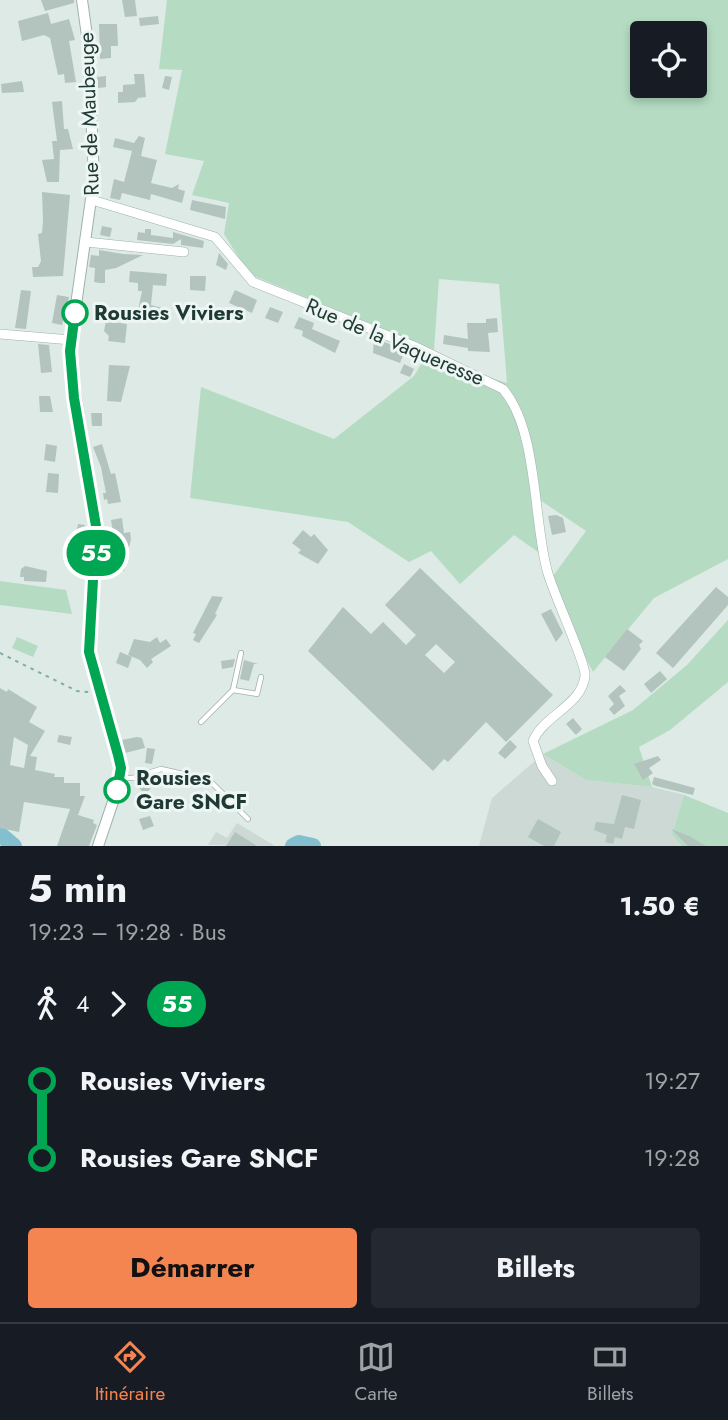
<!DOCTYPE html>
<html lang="fr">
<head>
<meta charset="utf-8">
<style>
  :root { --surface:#171b24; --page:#242831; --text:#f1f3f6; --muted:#9ea1a6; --line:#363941; --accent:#f48551 }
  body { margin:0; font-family:Jost,sans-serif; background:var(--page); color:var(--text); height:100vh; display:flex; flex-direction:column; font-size:26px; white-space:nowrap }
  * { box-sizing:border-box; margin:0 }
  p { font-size:23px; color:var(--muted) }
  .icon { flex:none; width:38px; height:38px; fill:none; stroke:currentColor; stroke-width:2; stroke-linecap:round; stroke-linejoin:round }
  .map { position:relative; height:846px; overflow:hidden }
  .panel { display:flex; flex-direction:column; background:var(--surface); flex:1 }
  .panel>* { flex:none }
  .badge { padding:0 14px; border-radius:23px; font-size:24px; line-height:46px }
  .controls { position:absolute; left:630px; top:21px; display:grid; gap:14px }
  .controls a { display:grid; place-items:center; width:77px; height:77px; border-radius:7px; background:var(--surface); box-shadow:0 4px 10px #0003; font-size:35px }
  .map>.badge { position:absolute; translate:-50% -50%; box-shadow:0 0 0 4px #fff }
  .legs { display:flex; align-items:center; gap:10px; height:77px; padding:0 28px; font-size:23px }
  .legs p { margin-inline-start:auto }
  .headline { display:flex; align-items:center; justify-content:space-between; height:119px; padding:0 28px }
  h1 { font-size:38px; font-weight:700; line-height:52px }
  .cta { display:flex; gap:14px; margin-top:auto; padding:14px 28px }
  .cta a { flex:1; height:80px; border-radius:7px; background:var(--accent); color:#111; font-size:28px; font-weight:700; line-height:80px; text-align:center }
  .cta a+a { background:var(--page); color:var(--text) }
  ul { padding:0 28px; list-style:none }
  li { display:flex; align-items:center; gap:24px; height:77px; font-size:26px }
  li i { display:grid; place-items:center; width:10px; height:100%; margin:0 9px; background:currentColor }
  li i::after { content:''; width:18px; height:18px; margin:-9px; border:5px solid; border-radius:50%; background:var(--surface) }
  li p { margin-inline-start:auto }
  li:first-child i { background:linear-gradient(#0000 50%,currentColor 0) }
  li:last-child i { background:linear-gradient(currentColor 50%,#0000 0) }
  .dock { display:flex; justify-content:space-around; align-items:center; height:98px; border-top:2px solid var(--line); background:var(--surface); font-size:19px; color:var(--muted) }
  .dock a { display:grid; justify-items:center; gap:4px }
  .dock .on { color:var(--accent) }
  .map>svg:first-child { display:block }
  .built { fill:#ccd9d4 }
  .green { fill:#b5dcc3; fill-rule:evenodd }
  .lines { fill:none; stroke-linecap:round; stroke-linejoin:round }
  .river { stroke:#84bfd0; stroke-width:16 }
  .building { fill:#b3c4be; fill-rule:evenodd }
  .service-casing { stroke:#a0b1ac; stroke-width:6 }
  .minor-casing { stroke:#a0b1ac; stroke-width:10 }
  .tertiary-casing { stroke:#a0b1ac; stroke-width:12 }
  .path { stroke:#7daea2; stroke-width:2; stroke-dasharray:3.5 5; stroke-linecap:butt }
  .service { stroke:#fff; stroke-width:4.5 }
  .minor { stroke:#fff; stroke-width:9 }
  .tertiary { stroke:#fff; stroke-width:10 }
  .line-1-casing { stroke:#fff; stroke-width:16 }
  .line-1 { stroke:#00a651; stroke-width:10 }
  .stop-1-dot { fill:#fff; stroke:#00a651; stroke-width:3.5 }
  .labels { text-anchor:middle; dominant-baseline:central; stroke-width:6; stroke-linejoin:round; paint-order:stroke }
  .street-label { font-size:21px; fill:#1f3934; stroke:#eef6f3 }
  .stop-label { font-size:21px; font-weight:bold; fill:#1f3934; stroke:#eef6f3; text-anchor:start }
</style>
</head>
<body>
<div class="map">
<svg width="728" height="846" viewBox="0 0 728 846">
  <rect width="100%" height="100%" fill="#ddeae5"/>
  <!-- built -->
  <g class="built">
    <polygon points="543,754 586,780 652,787 684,795 672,835 682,846 479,846 492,798"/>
    <polygon points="237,823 275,846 208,845 216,832 227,838"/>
  </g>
  <!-- green -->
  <g class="green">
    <path d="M167 0H728V559L654 598 593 672 567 623 553 576 586 531 540 500 538 552 514 535 460 584 431 551 409 562 348 522 190 498 201 387 334 439 414 376 426 356 507 383 499 284 439 279 434 350 249 274 224 234 229 203 192 195 204 161 165 154 182 70 159 69ZM642 33H695V86H642Z"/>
    <polygon points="0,581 66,590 72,614 0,605"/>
    <polygon points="728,620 728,682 670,730 639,747 652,787 586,780 543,754 633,710 687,665"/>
    <polygon points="17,637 38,646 33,657 12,648"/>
    <polygon points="684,795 728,813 728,846 682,846 672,835"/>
  </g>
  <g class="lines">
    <!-- river -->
    <g class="river">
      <polyline points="0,834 14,846"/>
      <polyline points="293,846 299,843 313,846"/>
    </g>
  </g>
  <!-- building -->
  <g class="building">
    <polygon points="41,0 74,0 74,3 45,11"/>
    <polygon points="122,0 135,0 137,16 125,17"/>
    <polygon points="48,13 51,24 69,19 75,40 69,41 76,82 65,83 64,74 58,75 50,38 44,35 22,41 18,21"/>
    <polygon points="158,16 159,24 140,26 139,18"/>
    <polygon points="99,24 117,24 118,46 111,46 111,58 100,59"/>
    <polygon points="134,74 144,74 146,97 138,98 135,102 118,103 118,92 123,92 123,85 135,84"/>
    <polygon points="106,76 106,87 98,88 97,77"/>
    <polygon points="165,76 172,77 169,90 162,88"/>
    <polygon points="22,81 24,92 2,93 1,84"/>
    <polygon points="62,101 64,129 68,129 73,149 60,150 59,182 47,182 42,160 54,159 52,141 57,141 52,102"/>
    <polygon points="139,136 145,138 141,156 157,160 151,183 172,188 179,184 178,189 185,191 182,203 151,194 150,200 122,193 120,200 110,198 114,179 124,182 132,151 113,147 115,138 134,143"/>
    <polygon points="42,192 70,195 63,276 33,277 32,267 38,267 41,261 38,234 42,233 43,220"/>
    <polygon points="192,200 226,207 225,219 190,210"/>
    <polygon points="102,226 112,228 110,237 100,235"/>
    <polygon points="145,229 151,229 151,235 173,238 173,232 204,241 203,248 181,245 181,239 173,244 137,240 138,232 145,233"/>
    <polygon points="99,250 123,254 143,255 116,268 105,270 105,283 100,283 94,282 95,268 89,267 91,255 99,256"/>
    <polygon points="219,253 228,264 226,270 216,265"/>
    <polygon points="130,271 167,274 166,286 153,285 151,305 166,309 166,316 137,315 142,291 138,291 138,283 129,282"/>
    <polygon points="190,276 206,276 205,291 190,290"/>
    <polygon points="21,290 31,291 26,329 15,328"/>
    <polygon points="235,290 257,300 252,313 229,303"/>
    <polygon points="57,295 69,297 62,325 52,323"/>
    <polygon points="270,307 283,312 278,323 265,318"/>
    <polygon points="299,317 314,323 312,329 340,341 335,353 302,336 303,331 294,328"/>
    <polygon points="497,318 498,332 488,333 490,352 468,351 468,348 443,344 444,335 468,339 467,323 486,323 486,319"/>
    <polygon points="106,321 127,324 125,343 108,341 109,336 104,331"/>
    <polygon points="374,338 405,350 400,363 373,353"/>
    <polygon points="38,344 49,345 52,372 41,373"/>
    <polygon points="404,364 414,369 410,377 400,373"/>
    <polygon points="109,365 130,366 121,402 107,401"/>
    <polygon points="39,396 50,396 53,412 40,412"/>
    <polygon points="91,413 102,413 102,426 92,426"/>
    <polygon points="46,444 57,446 55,462 44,460"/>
    <polygon points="102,444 111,474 115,473 121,502 108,504 107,499 104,500 103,493 106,493 101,467 93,447"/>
    <polygon points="48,473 59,474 58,493 46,492"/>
    <polygon points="556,515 563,518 566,532 552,535 548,516"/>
    <polygon points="122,518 124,533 130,532 131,539 124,571 119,570 122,552 109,550 110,539 114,539 111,520"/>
    <polygon points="78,524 85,525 82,549 87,555 84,561 79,563 72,555"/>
    <polygon points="303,530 311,537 314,534 328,550 318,564 298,553 301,550 292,543"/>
    <polygon points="25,566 47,571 46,582 24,581 24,577 20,577 21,569"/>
    <path d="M420 568 553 695 506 742 486 722 448 762 444 759 433 771 308 651 343 607 371 634 383 622 406 645 416 635 385 605ZM436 644 455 662 444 673 425 655Z"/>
    <polygon points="716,587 728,597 728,605 673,668 656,653"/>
    <polygon points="212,596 223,597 215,614 217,615 199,643 193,640 196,634 193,633"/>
    <polygon points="551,609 563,633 556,642 541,614"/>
    <polygon points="627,629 643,641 639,645 641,649 624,671 605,657"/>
    <polygon points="157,637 160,643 166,639 171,646 151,659 153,662 147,668 140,660 128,655 134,639 150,642"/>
    <polygon points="120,652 132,657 128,668 116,663"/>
    <polygon points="235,659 233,667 222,669 221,661"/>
    <polygon points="244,660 258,664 254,664 249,681 240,679"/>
    <polygon points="660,671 667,679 651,693 644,684"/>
    <polygon points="620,685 626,691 619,696 625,706 614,715 609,709 614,704 608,696"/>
    <path d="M0 688 7 692 8 689 37 707 29 722 45 731 30 756 37 757 35 770 55 774 54 777H64V783H80V796H85L78 815 94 820 93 823 97 825 89 846H57L70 809 24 802 19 832 0 828ZM14 737 28 745 24 768 10 765Z"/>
    <polygon points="573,718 582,729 576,735 566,724"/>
    <polygon points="59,735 72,737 70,745 57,742"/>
    <polygon points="137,737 142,738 145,748 125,753 122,740"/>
    <polygon points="510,740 517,747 505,759 498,753"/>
    <polygon points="147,748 155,749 152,764 145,763"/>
    <polygon points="658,756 661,760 649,768 653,773 643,780 634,764"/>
    <polygon points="160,777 145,795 136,784 145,781"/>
    <polygon points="654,777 695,788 693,795 656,786 652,784"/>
    <polygon points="622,795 641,800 634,829 625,827 622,839 615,837 613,844 605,842 607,835 594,830 596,822 614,824"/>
    <polygon points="150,816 154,826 143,830 139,819"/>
    <polygon points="538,819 561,832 554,846 544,846 528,837"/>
    <polygon points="671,829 689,836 706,846 688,846"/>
    <polygon points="235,832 257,846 226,846"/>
  </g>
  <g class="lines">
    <defs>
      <g id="service">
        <polyline points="233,690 257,694 261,677"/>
        <polyline points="201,722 233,690 241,653"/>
        <polyline points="121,778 133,778 161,769 209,780 248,819"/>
      </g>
      <g id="minor">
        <path d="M92 200 215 237 253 282 416 347 503 389C538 430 533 518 547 570 552 591 587 665 585 676 582 705 544 715 533 741L542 766 552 781"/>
        <polyline points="86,242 184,252"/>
        <polyline points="0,334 71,340"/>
      </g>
      <polyline id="tertiary" points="82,0 88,43 94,178 71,340 71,365 96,526 89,652 121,768 117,790 98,846"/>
    </defs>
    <!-- service casing -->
    <use href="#service" class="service-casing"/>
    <!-- minor casing -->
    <use href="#minor" class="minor-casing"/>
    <!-- tertiary casing -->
    <use href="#tertiary" class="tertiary-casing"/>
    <!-- path -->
    <polyline class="path" points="0,653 77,691 89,692"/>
    <!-- service -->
    <use href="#service" class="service"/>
    <!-- minor -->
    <use href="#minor" class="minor"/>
    <!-- tertiary -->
    <use href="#tertiary" class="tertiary"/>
  </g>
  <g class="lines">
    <defs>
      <polyline id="line-1" points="75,313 70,351 74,398 96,526 89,652 118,755 121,768 117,790"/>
    </defs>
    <!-- line-1 casing -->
    <use href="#line-1" class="line-1-casing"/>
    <!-- line-1 -->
    <use href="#line-1" class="line-1"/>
  </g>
  <!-- markers -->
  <g class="stop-1-dot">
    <circle cx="75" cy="313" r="12"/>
    <circle cx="117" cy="790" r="12"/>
  </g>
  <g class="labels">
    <!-- street labels -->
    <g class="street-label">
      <text transform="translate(89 114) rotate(-92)">Rue de Maubeuge</text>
      <text transform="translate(395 342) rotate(23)">Rue de la Vaqueresse</text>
    </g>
    <!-- stop labels -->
    <g class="stop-label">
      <text x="94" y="313">Rousies Viviers</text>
      <text x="136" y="778">Rousies<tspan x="136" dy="24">Gare SNCF</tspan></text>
    </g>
  </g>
</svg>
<div class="controls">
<a><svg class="icon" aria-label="locate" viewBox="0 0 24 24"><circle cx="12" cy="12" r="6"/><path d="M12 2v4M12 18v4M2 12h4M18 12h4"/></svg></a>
</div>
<b class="badge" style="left:96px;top:553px;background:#00a651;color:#fff">55</b>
</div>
<section class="panel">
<div class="headline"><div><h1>5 min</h1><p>19:23 – 19:28 · Bus</p></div><b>1.50 €</b></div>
<div class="legs"><svg class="icon" aria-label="walk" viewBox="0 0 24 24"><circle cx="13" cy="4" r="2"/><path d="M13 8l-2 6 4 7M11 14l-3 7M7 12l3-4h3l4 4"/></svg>4<svg class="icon" aria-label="forward" viewBox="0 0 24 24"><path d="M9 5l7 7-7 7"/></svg><b class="badge" style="background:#00a651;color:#fff">55</b></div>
<ul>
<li><i style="color:#00a651"></i><b>Rousies Viviers</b><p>19:27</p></li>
<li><i style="color:#00a651"></i><b>Rousies Gare SNCF</b><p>19:28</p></li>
</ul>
<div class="cta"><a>Démarrer</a><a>Billets</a></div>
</section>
<nav class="dock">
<a class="on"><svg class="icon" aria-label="directions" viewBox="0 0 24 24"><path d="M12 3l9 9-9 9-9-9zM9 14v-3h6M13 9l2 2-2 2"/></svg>Itinéraire</a>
<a><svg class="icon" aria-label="map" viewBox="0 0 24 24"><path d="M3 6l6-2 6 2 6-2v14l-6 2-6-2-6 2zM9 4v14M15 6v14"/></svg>Carte</a>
<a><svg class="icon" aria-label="tickets" viewBox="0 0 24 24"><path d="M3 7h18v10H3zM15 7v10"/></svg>Billets</a>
</nav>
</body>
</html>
